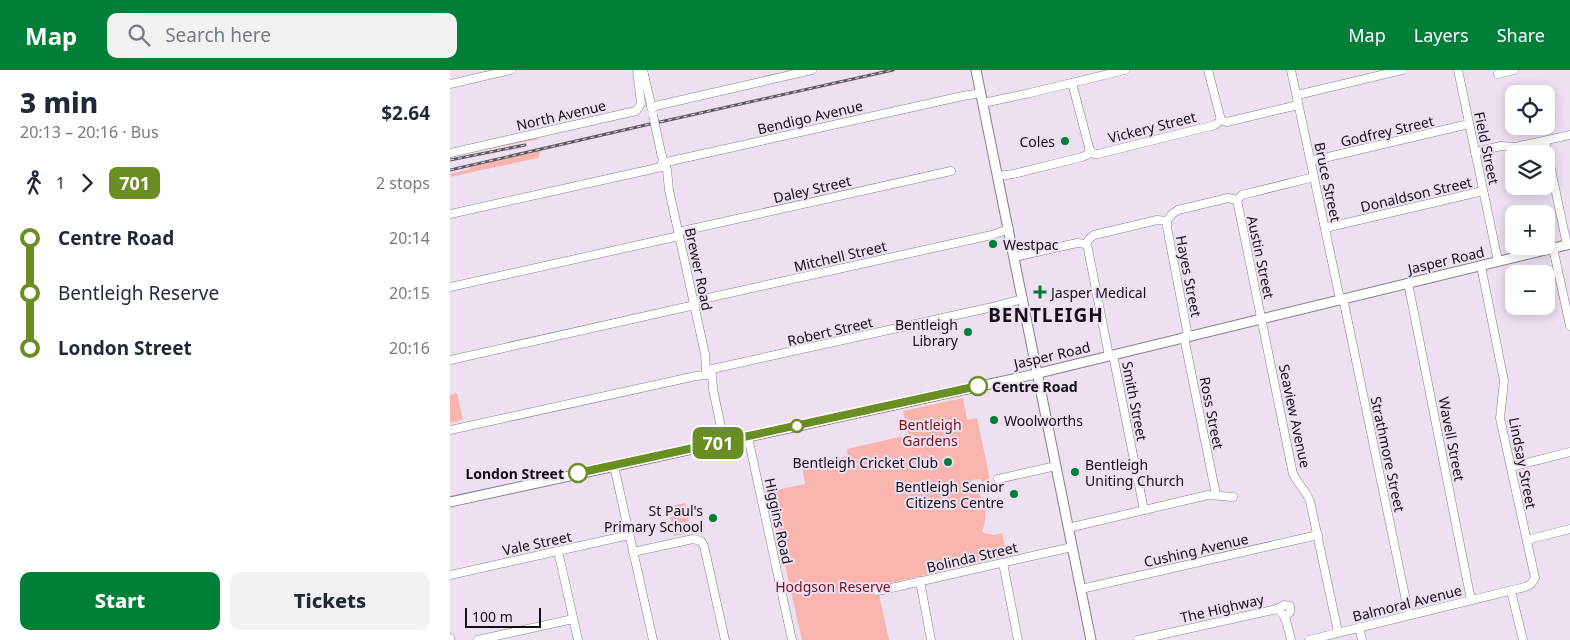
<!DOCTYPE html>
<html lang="en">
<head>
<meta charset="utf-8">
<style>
  :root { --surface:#fff; --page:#f2f2f3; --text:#1f2937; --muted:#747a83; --accent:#007f39 }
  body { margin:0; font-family:"Noto Sans",sans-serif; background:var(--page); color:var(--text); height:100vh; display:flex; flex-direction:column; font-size:19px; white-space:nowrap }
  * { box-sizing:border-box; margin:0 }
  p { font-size:16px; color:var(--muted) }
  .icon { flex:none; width:28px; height:28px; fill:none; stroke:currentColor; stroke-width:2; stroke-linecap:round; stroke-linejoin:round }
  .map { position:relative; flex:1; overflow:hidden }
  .side { display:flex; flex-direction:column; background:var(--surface); width:450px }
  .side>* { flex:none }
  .badge { padding:0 10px; border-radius:8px; font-size:18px; line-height:32px }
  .tools { position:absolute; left:1055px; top:15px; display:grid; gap:10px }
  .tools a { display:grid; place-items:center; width:50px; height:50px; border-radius:10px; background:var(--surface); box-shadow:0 2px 12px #0003; font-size:25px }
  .scale { position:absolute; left:15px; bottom:12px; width:76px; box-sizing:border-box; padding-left:5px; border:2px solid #130f15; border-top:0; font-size:14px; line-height:18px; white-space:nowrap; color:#130f15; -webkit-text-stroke:4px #ece0f1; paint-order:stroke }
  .map>.badge { position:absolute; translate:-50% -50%; box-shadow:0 0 0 2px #fff }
  .legs { display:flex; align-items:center; gap:8px; height:55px; padding:0 20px; font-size:16px }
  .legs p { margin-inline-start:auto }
  .headline { display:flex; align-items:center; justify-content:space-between; height:85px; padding:0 20px }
  h1 { font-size:28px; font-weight:800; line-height:38px }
  .primary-button { display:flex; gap:10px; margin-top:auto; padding:10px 20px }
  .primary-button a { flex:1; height:58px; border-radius:10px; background:var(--accent); color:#fff; font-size:20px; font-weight:800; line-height:58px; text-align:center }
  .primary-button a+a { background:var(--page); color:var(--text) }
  ul { padding:0 20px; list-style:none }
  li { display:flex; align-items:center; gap:18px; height:55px; font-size:19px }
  li i { display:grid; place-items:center; width:8px; height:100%; margin:0 6px; background:currentColor }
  li i::after { content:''; width:12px; height:12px; margin:-6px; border:4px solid; border-radius:50%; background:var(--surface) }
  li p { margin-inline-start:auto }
  li:first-child i { background:linear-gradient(#0000 50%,currentColor 0) }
  li:last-child i { background:linear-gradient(currentColor 50%,#0000 0) }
  header { display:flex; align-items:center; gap:30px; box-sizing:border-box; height:70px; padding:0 25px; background:var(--accent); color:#fff }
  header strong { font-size:24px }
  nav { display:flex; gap:28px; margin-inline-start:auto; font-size:18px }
  .search { width:350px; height:45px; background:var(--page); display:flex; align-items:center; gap:12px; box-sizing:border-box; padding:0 18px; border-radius:10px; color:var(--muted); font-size:19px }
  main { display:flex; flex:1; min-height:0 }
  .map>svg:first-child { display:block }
  .green { fill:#f9b4ae }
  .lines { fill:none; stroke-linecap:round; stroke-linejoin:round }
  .minor-casing { stroke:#877c8b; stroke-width:9 }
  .major-casing { stroke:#877c8b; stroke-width:11 }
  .minor { stroke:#fff; stroke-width:8 }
  .major { stroke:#fff; stroke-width:9 }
  .rail-casing { stroke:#5d5760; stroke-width:3 }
  .rail { stroke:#ece0f1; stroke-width:1; stroke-dasharray:4; stroke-linecap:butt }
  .minor-bridge-casing { stroke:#877c8b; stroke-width:9; stroke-linecap:butt }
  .minor-bridge { stroke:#fff; stroke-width:8 }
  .line-1-casing { stroke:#fff; stroke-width:11 }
  .line-1 { stroke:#6b8e23; stroke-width:8 }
  .poi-dot { fill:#007f39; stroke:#ece0f1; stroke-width:2 }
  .stop-1-dot { fill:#fff; stroke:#6b8e23; stroke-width:2.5 }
  .labels { text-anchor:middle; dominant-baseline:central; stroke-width:4; stroke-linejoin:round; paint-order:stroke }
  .street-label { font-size:14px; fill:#130f15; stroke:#ece0f1 }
  .poi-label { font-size:14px; fill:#130f15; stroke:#ece0f1; text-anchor:end }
  .stop-label { font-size:14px; font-weight:bold; fill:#130f15; stroke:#ece0f1; text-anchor:start }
  .park-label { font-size:14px; fill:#771419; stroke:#ece0f1 }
  .district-label { font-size:19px; font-weight:bold; letter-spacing:1px; fill:#130f15; stroke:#ece0f1 }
</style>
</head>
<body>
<header>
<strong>Map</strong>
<div class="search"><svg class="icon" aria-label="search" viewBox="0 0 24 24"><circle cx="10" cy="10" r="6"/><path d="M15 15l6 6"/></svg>Search here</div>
<nav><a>Map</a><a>Layers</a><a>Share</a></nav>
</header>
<main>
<section class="side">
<div class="headline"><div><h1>3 min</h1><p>20:13 – 20:16 · Bus</p></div><b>$2.64</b></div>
<div class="legs"><svg class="icon" aria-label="walk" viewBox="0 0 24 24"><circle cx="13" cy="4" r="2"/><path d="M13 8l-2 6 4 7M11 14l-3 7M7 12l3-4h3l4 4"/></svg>1<svg class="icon" aria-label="forward" viewBox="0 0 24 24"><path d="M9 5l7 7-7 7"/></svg><b class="badge" style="background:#6b8e23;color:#fff">701</b><p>2 stops</p></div>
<ul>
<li><i style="color:#6b8e23"></i><b>Centre Road</b><p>20:14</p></li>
<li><i style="color:#6b8e23"></i><span>Bentleigh Reserve</span><p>20:15</p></li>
<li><i style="color:#6b8e23"></i><b>London Street</b><p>20:16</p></li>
</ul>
<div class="primary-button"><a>Start</a><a>Tickets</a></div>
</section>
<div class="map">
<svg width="1120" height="570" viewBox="0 0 1120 570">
  <rect width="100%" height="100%" fill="#ece0f1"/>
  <!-- green -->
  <g class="green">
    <polygon points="85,68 89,69 0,87"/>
    <polygon points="91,80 88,88 0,107 0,104 20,99 20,97"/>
    <polygon points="7,323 13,350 0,353 0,325"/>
    <path d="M513 328 517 350 527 348 539 405V409L532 412 530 409 522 410 520 414C535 426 539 443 532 462L544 465 552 463 557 486 427 516 439 570H352L326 455 328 454 320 419 326 418 327 420 355 414 352 396 398 386 397 379 458 365 453 341Z"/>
    <polygon points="235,433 237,441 219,445 217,437"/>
    <polygon points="237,443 239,451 222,455 220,447"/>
    <polygon points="240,454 242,462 224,466 222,458"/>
  </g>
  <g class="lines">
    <defs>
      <g id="minor">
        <polyline points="193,0 202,39"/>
        <polyline points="758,0 771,50"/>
        <polyline points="841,0 890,229"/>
        <polyline points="1008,0 1048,191"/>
        <polyline points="1048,4 1064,0"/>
        <polyline points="622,13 640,81"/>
        <polyline points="0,14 61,0"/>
        <polyline points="847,25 952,0"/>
        <polyline points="533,33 580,23 675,0"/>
        <polyline points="201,37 362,0"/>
        <polyline points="205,55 212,87"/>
        <polyline points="1095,71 1117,175"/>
        <polyline points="640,81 644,84 648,84 765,55 771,50 777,52 848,35"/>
        <polyline points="1025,82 1051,76 1065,77 1120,65"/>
        <polyline points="0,83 186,41 191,34 187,0"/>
        <polyline points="211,83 217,100 219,120 255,284 256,299"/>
        <polyline points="861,91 1019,54"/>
        <polyline points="212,93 513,26 531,23"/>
        <polyline points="548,106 563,104 632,87 637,85 640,81"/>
        <path d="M787 130 843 404C848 414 856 421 860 431L888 562"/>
        <polyline points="0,144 216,96"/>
        <polyline points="717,151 717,157 738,266"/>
        <polyline points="875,158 1033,121"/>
        <polyline points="228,162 501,101"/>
        <polyline points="636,174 638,179 659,286"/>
        <polyline points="1103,178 1120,256"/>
        <polyline points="565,187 627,173 636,174 639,169 644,165 707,150 717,151 722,144 728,140 778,128 787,130 792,125 864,107"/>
        <polyline points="958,213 1021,530"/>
        <polyline points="0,217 229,166"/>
        <polyline points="893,228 959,545"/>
        <polyline points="244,231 542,165 559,159"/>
        <polyline points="734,267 766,425"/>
        <polyline points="663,285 694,440"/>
        <polyline points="0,290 245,235"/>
        <polyline points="262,299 538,238 573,229"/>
        <polyline points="262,305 263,319 274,372"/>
        <polyline points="0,360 246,306 256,305"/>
        <polyline points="298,367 342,570"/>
        <polyline points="164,396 203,570"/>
        <polyline points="1061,397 1120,382"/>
        <polyline points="548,409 606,396"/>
        <polyline points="618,458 758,425 783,427"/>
        <polyline points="1077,470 1120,459"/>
        <polyline points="108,481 128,570"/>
        <polyline points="183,482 243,469 251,471 254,476 275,570"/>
        <polyline points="553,493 568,570"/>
        <polyline points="0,505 179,465"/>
        <polyline points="470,511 481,570"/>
        <polyline points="631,519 868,465"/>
        <polyline points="428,521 622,477"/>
        <polyline points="1061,521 1073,570"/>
        <polyline points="827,539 834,535 840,536 840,542 835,547"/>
        <polyline points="909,557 912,570"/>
        <polyline points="0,568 0,570"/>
        <polyline points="28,570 123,549"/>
        <path d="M688 570 827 539C837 545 838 559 841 570"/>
        <polyline points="859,570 1075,517 1081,514 1085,508 1050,348 1054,311 1031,196"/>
      </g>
      <g id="major">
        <polyline points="526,0 641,570"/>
        <polyline points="0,432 581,305 1120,174"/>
      </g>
    </defs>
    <!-- minor casing -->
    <use href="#minor" class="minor-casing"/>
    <!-- major casing -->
    <use href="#major" class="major-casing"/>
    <!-- minor -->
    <use href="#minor" class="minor"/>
    <!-- major -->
    <use href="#major" class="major"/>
    <defs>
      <g id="rail">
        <polyline points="210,52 443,0"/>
        <polyline points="0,90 75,75"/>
        <polyline points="0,100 200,54"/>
      </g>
    </defs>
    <!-- rail casing -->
    <use href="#rail" class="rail-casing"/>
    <!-- rail -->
    <use href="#rail" class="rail"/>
    <defs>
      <polyline id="minor-bridge" points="203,45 205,55"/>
    </defs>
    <!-- minor-bridge casing -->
    <use href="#minor-bridge" class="minor-bridge-casing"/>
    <!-- minor-bridge -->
    <use href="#minor-bridge" class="minor-bridge"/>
  </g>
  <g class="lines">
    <defs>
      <polyline id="line-1" points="128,403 528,316"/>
    </defs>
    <!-- line-1 casing -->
    <use href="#line-1" class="line-1-casing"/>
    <!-- line-1 -->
    <use href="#line-1" class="line-1"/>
  </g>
  <!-- markers -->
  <g class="poi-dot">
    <circle cx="615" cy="71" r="5"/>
    <circle cx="543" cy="174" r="5"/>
    <path d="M587.5 214.5h5v5h5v5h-5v5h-5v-5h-5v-5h5z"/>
    <circle cx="518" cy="262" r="5"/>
    <circle cx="544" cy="350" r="5"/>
    <circle cx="498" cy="392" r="5"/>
    <circle cx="625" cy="402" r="5"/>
    <circle cx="564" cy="424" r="5"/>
    <circle cx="263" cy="448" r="5"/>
  </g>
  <g class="stop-1-dot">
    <circle cx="528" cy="316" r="9"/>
    <circle cx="347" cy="356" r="6"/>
    <circle cx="128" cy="403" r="9"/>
  </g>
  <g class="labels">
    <!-- street labels -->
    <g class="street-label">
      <text transform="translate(111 45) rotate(-13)">North Avenue</text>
      <text transform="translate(360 47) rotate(-13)">Bendigo Avenue</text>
      <text transform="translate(702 57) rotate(-14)">Vickery Street</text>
      <text transform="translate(937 61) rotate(-13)">Godfrey Street</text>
      <text transform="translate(1037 78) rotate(78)">Field Street</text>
      <text transform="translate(878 112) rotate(78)">Bruce Street</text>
      <text transform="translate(362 119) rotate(-13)">Daley Street</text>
      <text transform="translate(966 124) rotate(-13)">Donaldson Street</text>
      <text transform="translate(390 186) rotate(-13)">Mitchell Street</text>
      <text transform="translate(811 187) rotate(78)">Austin Street</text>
      <text transform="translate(996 190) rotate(-13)">Jasper Road</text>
      <text transform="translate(249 199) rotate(78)">Brewer Road</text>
      <text transform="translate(739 206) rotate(79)">Hayes Street</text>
      <text transform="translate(380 261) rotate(-13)">Robert Street</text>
      <text transform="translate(602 285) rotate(-13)">Jasper Road</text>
      <text transform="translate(685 331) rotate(79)">Smith Street</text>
      <text transform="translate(762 343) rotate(79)">Ross Street</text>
      <text transform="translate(845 346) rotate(78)">Seaview Avenue</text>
      <text transform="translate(1002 369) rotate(79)">Wavell Street</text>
      <text transform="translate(938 384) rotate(78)">Strathmore Street</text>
      <text transform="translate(1073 393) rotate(79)">Lindsay Street</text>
      <text transform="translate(329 451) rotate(78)">Higgins Road</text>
      <text transform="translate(87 473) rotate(-12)">Vale Street</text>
      <text transform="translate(746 480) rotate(-13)">Cushing Avenue</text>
      <text transform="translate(522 487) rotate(-13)">Bolinda Street</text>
      <text transform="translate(957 533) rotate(-14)">Balmoral Avenue</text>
      <text transform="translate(772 538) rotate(-13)">The Highway</text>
    </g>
    <!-- poi labels -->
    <g class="poi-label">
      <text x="605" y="71">Coles</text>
      <text x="553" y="174" text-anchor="start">Westpac</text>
      <text x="601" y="222" text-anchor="start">Jasper Medical</text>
      <text x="508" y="254">Bentleigh<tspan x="508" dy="16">Library</tspan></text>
      <text x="554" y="350" text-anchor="start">Woolworths</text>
      <text x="488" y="392">Bentleigh Cricket Club</text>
      <text x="635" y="394" text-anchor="start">Bentleigh<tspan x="635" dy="16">Uniting Church</tspan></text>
      <text x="554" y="416">Bentleigh Senior<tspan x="554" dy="16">Citizens Centre</tspan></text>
      <text x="253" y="440">St Paul's<tspan x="253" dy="16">Primary School</tspan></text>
    </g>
    <!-- stop labels -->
    <g class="stop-label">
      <text x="542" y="316">Centre Road</text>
      <text x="114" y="403" text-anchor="end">London Street</text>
    </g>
    <!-- park labels -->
    <g class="park-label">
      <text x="480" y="354">Bentleigh<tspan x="480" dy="16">Gardens</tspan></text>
      <text x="383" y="516">Hodgson Reserve</text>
    </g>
    <!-- district labels -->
    <g class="district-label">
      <text x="596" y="245">BENTLEIGH</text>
    </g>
  </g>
</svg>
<div class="tools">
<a><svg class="icon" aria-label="locate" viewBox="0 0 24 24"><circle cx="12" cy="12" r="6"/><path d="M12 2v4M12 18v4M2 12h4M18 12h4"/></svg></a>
<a><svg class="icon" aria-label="layers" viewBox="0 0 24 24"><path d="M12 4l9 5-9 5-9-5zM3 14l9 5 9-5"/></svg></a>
<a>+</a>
<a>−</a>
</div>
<div class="scale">100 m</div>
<b class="badge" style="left:268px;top:373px;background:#6b8e23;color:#fff">701</b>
</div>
</main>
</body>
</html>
